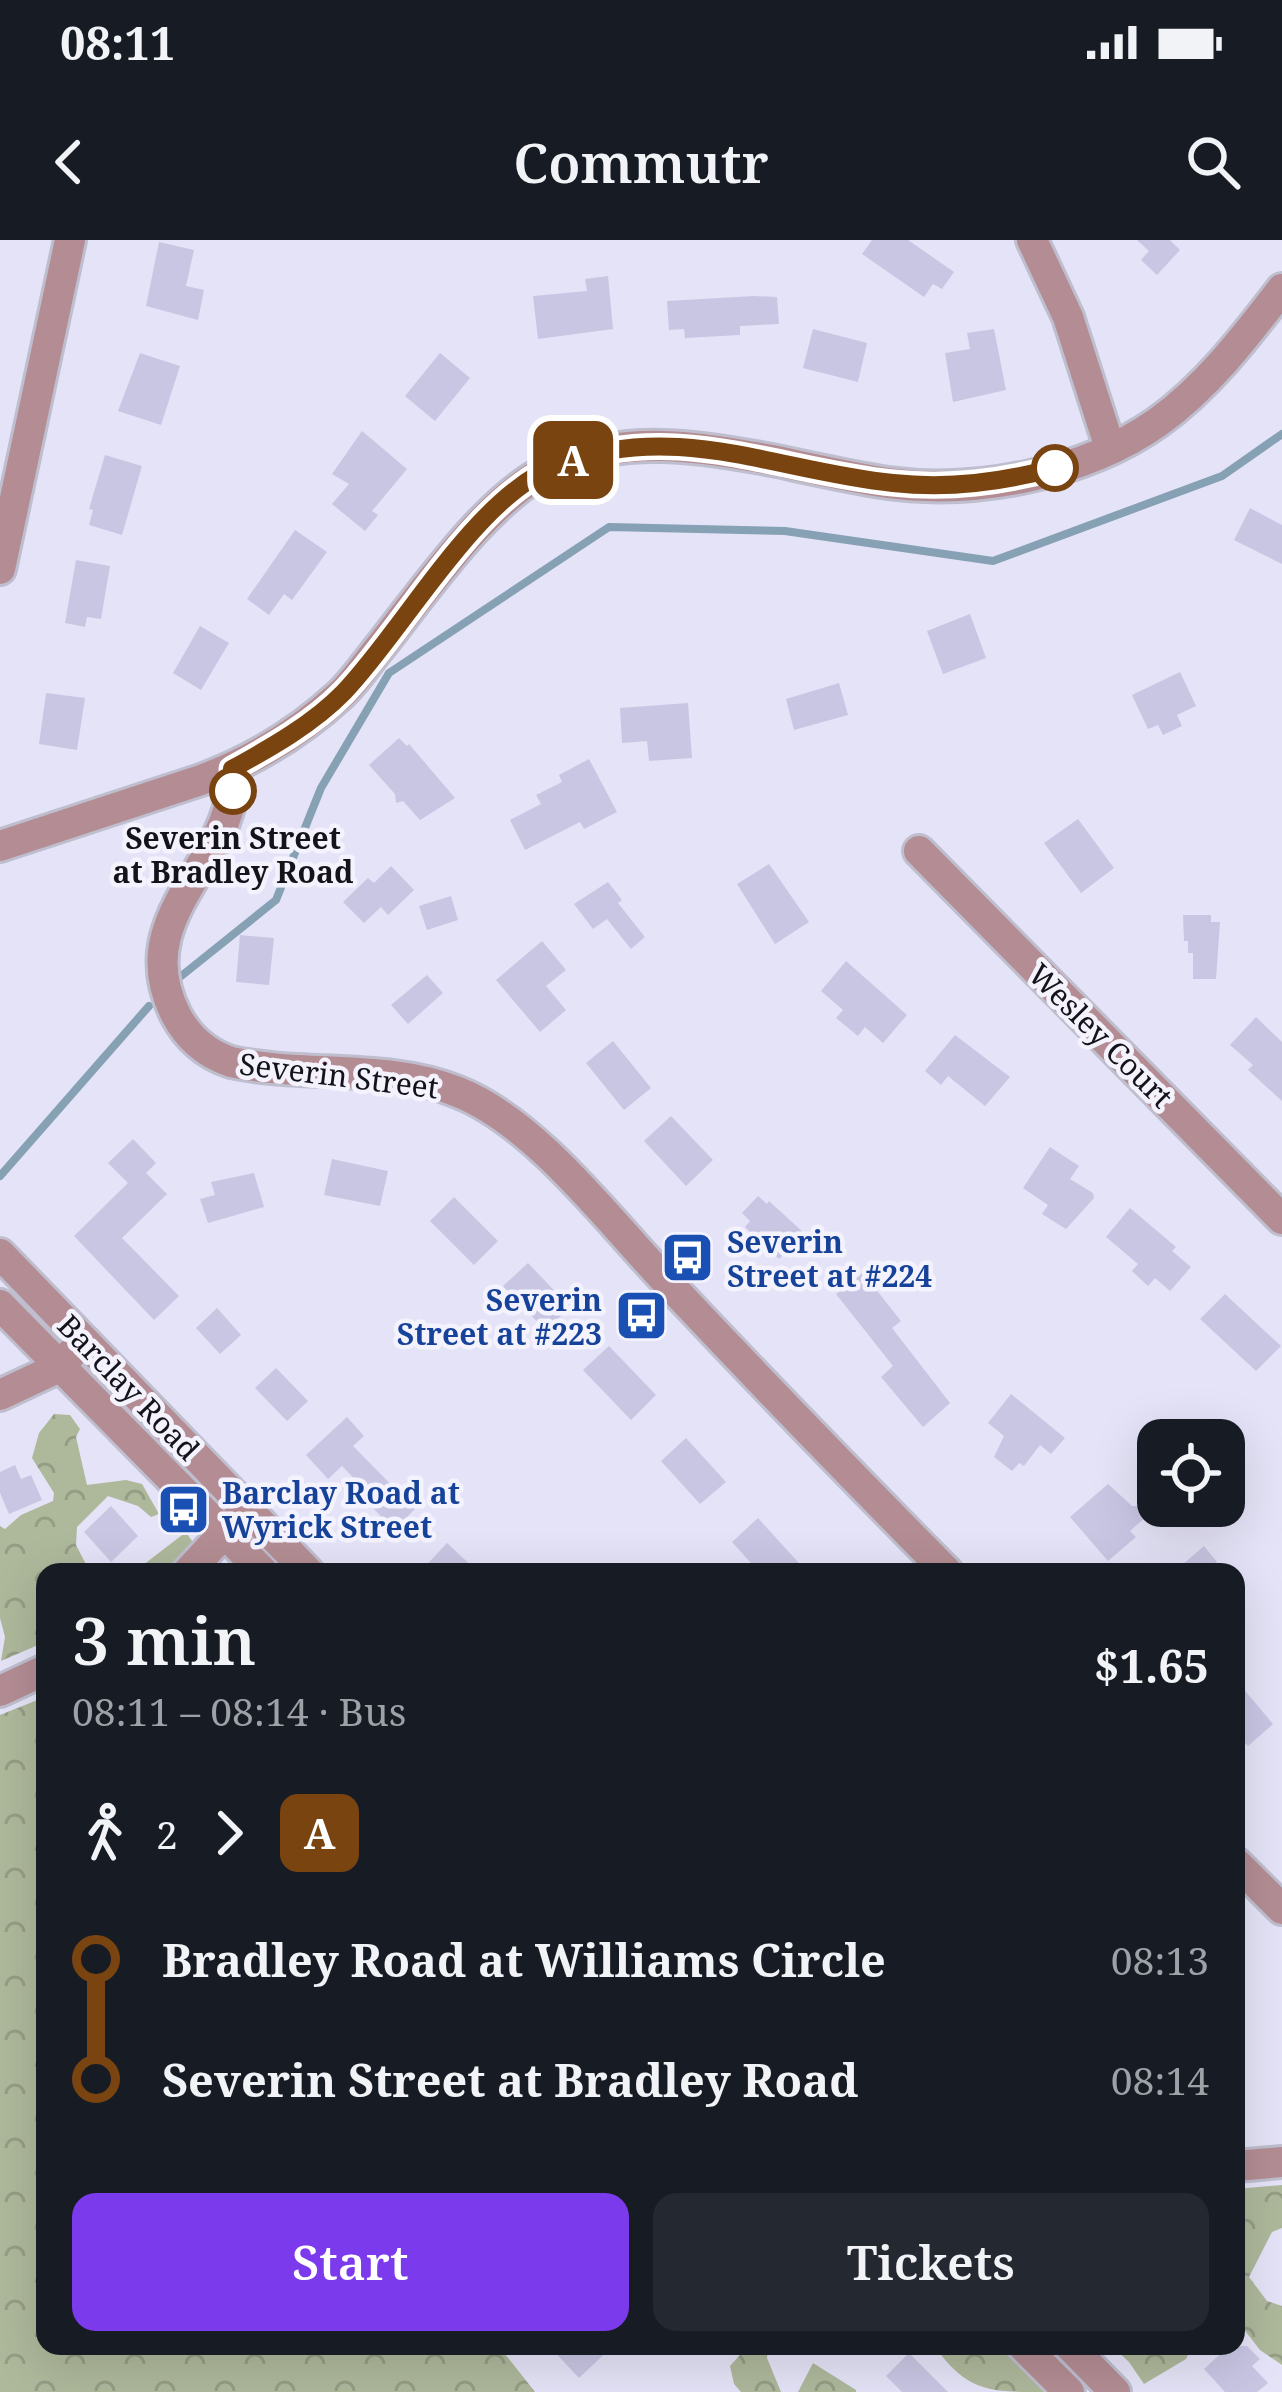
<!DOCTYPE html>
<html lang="en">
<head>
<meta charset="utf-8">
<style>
  :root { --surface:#171b24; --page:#242831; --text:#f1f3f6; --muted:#9ea1a6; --accent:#7c3aed }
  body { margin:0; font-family:"Noto Serif",serif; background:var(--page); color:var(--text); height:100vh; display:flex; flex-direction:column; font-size:45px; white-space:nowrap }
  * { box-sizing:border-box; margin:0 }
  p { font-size:39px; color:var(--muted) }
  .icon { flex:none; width:66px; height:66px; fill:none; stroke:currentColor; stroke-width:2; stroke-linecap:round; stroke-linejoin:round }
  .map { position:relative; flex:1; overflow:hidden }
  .sheet { position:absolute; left:36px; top:1323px; width:1209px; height:792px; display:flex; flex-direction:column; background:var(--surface); border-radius:24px; box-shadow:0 12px 48px #0002 }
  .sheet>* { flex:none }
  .badge { padding:0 24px; border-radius:18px; font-size:42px; line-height:78px }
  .buttons { position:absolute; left:1137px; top:1179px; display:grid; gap:24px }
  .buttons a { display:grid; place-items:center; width:108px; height:108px; border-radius:24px; background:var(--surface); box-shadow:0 12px 48px #0002; font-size:60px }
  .map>.badge { position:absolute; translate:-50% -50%; box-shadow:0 0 0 6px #fff }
  .legs { display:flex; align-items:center; gap:18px; height:132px; padding:0 36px; font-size:39px }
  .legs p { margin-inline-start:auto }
  .headline { display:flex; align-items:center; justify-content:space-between; height:204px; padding:0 36px }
  h1 { font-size:66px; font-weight:600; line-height:90px }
  .action { display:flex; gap:24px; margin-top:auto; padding:24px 36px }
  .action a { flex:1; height:138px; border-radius:24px; background:var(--accent); color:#fff; font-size:48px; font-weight:600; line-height:138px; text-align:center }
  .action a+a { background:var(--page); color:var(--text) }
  ul { padding:0 36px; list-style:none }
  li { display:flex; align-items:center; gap:42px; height:120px; font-size:45px }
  li i { display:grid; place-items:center; width:18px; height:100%; margin:0 15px; background:currentColor }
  li i::after { content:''; width:30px; height:30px; margin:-15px; border:9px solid; border-radius:50%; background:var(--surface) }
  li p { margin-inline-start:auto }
  li:first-child i { background:linear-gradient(#0000 50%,currentColor 0) }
  li:last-child i { background:linear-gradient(currentColor 50%,#0000 0) }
  .status { display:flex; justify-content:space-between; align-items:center; height:84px; padding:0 60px; background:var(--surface); direction:ltr }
  .status svg { height:33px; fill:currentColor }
  header { display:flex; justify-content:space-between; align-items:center; height:156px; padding:0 36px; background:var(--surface); font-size:54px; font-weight:600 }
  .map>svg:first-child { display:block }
  .green { fill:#c1c8b4 }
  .forest { fill:url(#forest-crowns) }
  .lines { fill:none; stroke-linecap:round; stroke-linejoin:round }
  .stream { stroke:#86a0b4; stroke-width:8 }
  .building { fill:#c9c6e4 }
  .minor-casing { stroke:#bfbecf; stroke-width:36 }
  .minor { stroke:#b38d93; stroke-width:30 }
  .line-1-casing { stroke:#fff; stroke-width:27 }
  .line-1 { stroke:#794410; stroke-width:18 }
  .stop-1-dot { fill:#fff; stroke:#794410; stroke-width:6 }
  .labels { text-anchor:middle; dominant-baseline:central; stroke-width:9; stroke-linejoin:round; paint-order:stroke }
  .stop-label { font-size:30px; font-weight:bold; fill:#14131a; stroke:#f3f2fd }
  .street-label { font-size:30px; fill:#14131a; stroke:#f3f2fd }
  .transit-label { font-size:30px; font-weight:bold; fill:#164399; stroke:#f3f2fd; text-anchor:start }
</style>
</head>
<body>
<div class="status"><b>08:11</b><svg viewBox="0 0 49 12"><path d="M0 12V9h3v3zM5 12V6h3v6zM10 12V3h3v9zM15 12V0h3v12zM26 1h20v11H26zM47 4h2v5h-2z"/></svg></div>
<header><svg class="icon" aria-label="back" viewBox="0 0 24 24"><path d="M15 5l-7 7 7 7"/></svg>Commutr<svg class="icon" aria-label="search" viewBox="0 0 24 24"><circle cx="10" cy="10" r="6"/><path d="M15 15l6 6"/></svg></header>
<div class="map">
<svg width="1282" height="2152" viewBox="0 0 1282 2152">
  <defs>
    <pattern id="forest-crowns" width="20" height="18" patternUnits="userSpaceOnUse" patternTransform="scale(3)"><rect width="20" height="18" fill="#aeb89b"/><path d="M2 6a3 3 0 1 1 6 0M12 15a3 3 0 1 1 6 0" fill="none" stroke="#959d85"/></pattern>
  </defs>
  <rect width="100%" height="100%" fill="#e5e3f7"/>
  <!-- green -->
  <polygon class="green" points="90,1127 216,1257 214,1261 85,1131"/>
  <!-- forest -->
  <g class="forest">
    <polygon points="54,1174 70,1175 80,1189 76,1197 87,1245 126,1240 142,1244 159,1274 151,1277 138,1266 108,1256 77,1287 76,1305 90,1332 45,1332 45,1402 1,1421 5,1397 0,1378 0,1286 5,1289 21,1275 53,1261 54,1253 32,1218 39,1193"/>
    <polygon points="186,1292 198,1310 167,1332 134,1332"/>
    <polygon points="45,1457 45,2106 505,2106 505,2114 535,2152 0,2152 0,1475"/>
    <polygon points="1282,1945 1282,1988 1272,1992 1249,2037 1267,2061 1282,2066 1282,2125 1260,2110 1236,2079 1236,1949"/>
    <polygon points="748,2106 768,2106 767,2118 781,2152 741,2152 734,2144 730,2126"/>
    <path d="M934 2106H1010L1044 2152C988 2152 968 2152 934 2106Z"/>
    <polygon points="1112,2106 1192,2106 1186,2119 1144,2144 1129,2122"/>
    <polygon points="813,2123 856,2150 856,2152 798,2152"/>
  </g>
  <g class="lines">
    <!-- stream -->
    <g class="stream">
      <polyline points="180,737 276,660 321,548 389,433 609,287 785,291 993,321 1222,236 1282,194"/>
      <polyline points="0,936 149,766"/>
    </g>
  </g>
  <!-- building -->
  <g class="building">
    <polygon points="872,0 908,0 954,32 942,49 933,44 924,57 862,14"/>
    <polygon points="1137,0 1170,0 1180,10 1157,35 1141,20 1149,11"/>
    <polygon points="159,2 194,10 186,46 204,50 198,80 146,66"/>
    <polygon points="608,36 613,89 538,99 533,56 587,51 585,39"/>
    <polygon points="754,56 777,57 779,84 740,86 740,95 685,98 684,89 669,90 667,61"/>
    <polygon points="813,89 867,103 858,142 803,128"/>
    <polygon points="994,89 1006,150 953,162 945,113 970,109 967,93"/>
    <polygon points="140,113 180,126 161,185 118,171"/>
    <polygon points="440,113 470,138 435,181 405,156"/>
    <polygon points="362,191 407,229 372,271 378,275 365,291 332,264 349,244 332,234"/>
    <polygon points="105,215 142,226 122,295 89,285 93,270 89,269"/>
    <polygon points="1250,268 1282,285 1282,324 1234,300"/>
    <polygon points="295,290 327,312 292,360 284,354 269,375 247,359"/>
    <polygon points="76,320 110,326 101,379 87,377 85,387 65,383"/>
    <polygon points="970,374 986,418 943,434 927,391"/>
    <polygon points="200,386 229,403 201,450 173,433"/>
    <polygon points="1180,432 1196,466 1177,475 1182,486 1163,495 1158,485 1148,489 1132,455"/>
    <polygon points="839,443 848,475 794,490 786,459"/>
    <polygon points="46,453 85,458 77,510 39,504"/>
    <polygon points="688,463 692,518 649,521 647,501 622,503 620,468"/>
    <polygon points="399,498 407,506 409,504 455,558 420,580 403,561 396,563 395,554 369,525"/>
    <polygon points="589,519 617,572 584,589 580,582 525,610 510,580 541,564 536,555 562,542 559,535"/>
    <polygon points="1078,579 1114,628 1081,653 1044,603"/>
    <polygon points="769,624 809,682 775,704 737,644"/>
    <polygon points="391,626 414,650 388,675 381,667 364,683 343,662 368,638 374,643"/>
    <polygon points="608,642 622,660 618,663 645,697 631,709 607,679 593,689 574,664"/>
    <polygon points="451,656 458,680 427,690 419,666"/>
    <polygon points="1183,675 1211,675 1211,682 1220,682 1216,739 1193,739 1193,713 1188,713 1188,701 1184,701"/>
    <polygon points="240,695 274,698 269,745 236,742"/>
    <polygon points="542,701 566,730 546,746 566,770 540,792 496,740"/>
    <polygon points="846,721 907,775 883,803 865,787 858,796 836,778 843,770 821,751"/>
    <polygon points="427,735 443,753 408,784 391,765"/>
    <polygon points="1256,777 1282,802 1282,861 1248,830 1253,825 1230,805"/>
    <polygon points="955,795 1010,837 985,866 948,836 941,845 925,831"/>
    <polygon points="613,801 651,848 624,870 586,823"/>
    <polygon points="671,876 713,920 686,946 644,901"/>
    <polygon points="133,899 156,923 146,933 167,954 122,998 179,1056 154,1080 74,996 128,943 108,923"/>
    <polygon points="1050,907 1079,926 1070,939 1093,953 1094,958 1066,989 1042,974 1048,965 1023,948"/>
    <polygon points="332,919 388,931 380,966 324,955"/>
    <polygon points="254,933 264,967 208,983 200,959 215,955 211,942"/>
    <polygon points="758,956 767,964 769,961 804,993 779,1019 745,987 750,981 742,973"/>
    <polygon points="454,957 498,1001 474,1025 430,981"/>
    <polygon points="1130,968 1176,1007 1172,1011 1191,1027 1170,1051 1155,1038 1148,1046 1132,1031 1138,1024 1106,997"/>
    <polygon points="528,1023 570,1067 546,1091 503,1046"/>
    <polygon points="863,1033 901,1081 892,1088 950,1163 923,1187 881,1137 893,1126 836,1054"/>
    <polygon points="1225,1054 1281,1106 1256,1131 1200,1079"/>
    <polygon points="217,1068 241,1095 220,1114 196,1088"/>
    <polygon points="609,1106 656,1155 631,1180 583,1130"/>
    <polygon points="276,1128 308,1161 287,1181 255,1148"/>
    <polygon points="1011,1154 1065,1198 1051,1214 1040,1205 1024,1226 1019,1223 1012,1231 994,1217 1004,1196 988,1183"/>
    <polygon points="347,1177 364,1196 353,1206 415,1269 394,1290 372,1267 377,1262 342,1226 328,1239 306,1215"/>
    <polygon points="686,1198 726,1242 700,1264 661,1221"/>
    <polygon points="15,1225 21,1239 31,1235 42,1260 9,1274 0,1253 0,1232"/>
    <polygon points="1108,1244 1132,1266 1158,1266 1130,1291 1136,1297 1108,1321 1070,1277"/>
    <polygon points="111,1266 138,1296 111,1322 84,1292"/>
    <polygon points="758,1278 807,1332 759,1332 732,1302"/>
    <polygon points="447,1303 478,1332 420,1332"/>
    <polygon points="1204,1306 1217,1322 1206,1332 1174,1332"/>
    <polygon points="1236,1440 1273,1484 1248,1506 1236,1493"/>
    <polygon points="549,2106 613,2106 579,2138"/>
    <polygon points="1229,2106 1247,2106 1260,2119 1252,2126 1268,2143 1257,2152 1225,2152 1204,2129"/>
    <polygon points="909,2113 948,2152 902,2152 886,2136"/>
  </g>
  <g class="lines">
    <defs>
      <g id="minor">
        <polyline points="1032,0 1068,77 1110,208"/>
        <polyline points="0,329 70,0"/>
        <path d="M232 529C243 618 123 672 176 775 188 798 207 814 231 822 305 838 386 823 458 852 536 883 609 981 667 1042 759 1140 852 1236 947 1332"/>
        <path d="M0 606 201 540C252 521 300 492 340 455 353 443 364 427 375 413 423 354 488 254 557 225 628 194 699 207 772 220 810 228 849 237 888 243 977 255 1084 234 1158 182 1208 146 1245 97 1282 49"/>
        <polyline points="919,611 1282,979"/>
        <polyline points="0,1014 308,1332"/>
        <polyline points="0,1065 263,1332"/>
        <polyline points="0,1155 51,1131 72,1113"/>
        <polyline points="188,1332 237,1279"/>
        <polyline points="0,1451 45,1430"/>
        <polyline points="1236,1623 1282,1669"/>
        <polyline points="1236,1926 1282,1922"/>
        <polyline points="1023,2106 1069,2152"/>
        <polyline points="1070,2106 1115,2152"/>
      </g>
    </defs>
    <!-- minor casing -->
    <use href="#minor" class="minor-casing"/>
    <!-- minor -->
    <use href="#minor" class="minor"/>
  </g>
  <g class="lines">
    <defs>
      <path id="line-1" d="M233 551 232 529C270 508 313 484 344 452 407 386 476 254 562 223 679 181 777 231 893 243 950 249 1001 242 1055 228"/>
    </defs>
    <!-- line-1 casing -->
    <use href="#line-1" class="line-1-casing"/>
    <!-- line-1 -->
    <use href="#line-1" class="line-1"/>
  </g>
  <!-- icons -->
  <defs>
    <symbol id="bus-square" viewBox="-11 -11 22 22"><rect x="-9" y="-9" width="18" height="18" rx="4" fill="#1a4fb4" stroke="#f3f2fd"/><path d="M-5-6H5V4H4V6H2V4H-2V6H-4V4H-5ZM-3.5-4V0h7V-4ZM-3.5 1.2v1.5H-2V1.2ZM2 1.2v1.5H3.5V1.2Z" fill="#fff"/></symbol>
  </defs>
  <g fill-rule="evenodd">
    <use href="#bus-square" x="658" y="988" width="59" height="59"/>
    <use href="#bus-square" x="612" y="1046" width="59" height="59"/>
    <use href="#bus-square" x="154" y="1240" width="59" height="59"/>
  </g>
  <!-- markers -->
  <g class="stop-1-dot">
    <circle cx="1055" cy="228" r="21"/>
    <circle cx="233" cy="551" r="21"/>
  </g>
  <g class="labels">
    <!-- stop labels -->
    <g class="stop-label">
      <text x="233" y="597">Severin Street<tspan x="233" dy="34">at Bradley Road</tspan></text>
    </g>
    <!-- street labels -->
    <g class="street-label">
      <text transform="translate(1101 795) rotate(45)">Wesley Court</text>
      <text transform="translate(339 835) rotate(7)">Severin Street</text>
      <text transform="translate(129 1147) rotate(46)">Barclay Road</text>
    </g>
    <!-- transit labels -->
    <g class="transit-label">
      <text x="727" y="1001">Severin<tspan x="727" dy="34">Street at #224</tspan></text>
      <text x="602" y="1059" text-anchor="end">Severin<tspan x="602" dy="34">Street at #223</tspan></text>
      <text x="222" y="1252">Barclay Road at<tspan x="222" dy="34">Wyrick Street</tspan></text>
    </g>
  </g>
</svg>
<div class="buttons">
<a><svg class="icon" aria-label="locate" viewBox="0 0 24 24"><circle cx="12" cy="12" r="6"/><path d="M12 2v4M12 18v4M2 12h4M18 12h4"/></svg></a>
</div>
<b class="badge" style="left:573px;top:220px;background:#794410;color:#fff">A</b>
<section class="sheet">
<div class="headline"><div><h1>3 min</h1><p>08:11 – 08:14 · Bus</p></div><b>$1.65</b></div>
<div class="legs"><svg class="icon" aria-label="walk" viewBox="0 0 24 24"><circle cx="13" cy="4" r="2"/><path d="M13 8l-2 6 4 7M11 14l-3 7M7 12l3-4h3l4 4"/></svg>2<svg class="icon" aria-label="forward" viewBox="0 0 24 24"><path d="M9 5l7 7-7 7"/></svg><b class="badge" style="background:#794410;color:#fff">A</b></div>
<ul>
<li><i style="color:#794410"></i><b>Bradley Road at Williams Circle</b><p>08:13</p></li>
<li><i style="color:#794410"></i><b>Severin Street at Bradley Road</b><p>08:14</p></li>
</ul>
<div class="action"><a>Start</a><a>Tickets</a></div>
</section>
</div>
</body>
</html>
